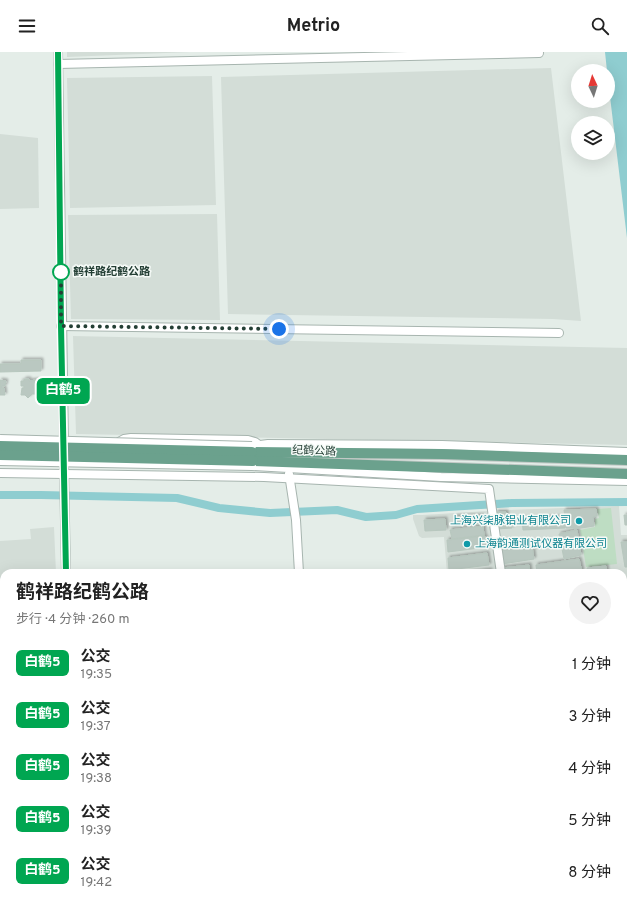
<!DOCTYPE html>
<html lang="zh">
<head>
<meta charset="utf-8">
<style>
  :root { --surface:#fff; --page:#f2f2f2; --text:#222; --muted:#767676 }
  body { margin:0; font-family:Overpass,"Noto Sans SC",sans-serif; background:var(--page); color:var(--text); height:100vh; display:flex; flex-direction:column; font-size:15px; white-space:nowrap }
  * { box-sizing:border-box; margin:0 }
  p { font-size:13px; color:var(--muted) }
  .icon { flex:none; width:22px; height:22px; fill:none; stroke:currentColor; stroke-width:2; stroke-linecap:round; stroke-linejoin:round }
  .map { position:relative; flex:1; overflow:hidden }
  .drawer { position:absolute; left:0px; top:517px; width:627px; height:336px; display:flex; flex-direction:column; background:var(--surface); border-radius:12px 12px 0 0; box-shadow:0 4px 16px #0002 }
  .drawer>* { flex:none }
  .badge { padding:0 8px; border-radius:6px; font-size:14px; line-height:26px }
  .needle { width:26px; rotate:356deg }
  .fabs { position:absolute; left:571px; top:12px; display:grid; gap:8px }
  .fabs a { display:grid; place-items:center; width:44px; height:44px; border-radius:50%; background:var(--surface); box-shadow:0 4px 16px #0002; font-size:20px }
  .you { position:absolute; width:20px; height:20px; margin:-10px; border:3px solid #fff; border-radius:50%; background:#1a73e8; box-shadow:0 0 0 6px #1a73e833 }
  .map>.badge { position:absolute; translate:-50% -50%; box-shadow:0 0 0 2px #fff }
  .round { display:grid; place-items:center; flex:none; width:42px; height:42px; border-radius:21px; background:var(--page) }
  .headline { display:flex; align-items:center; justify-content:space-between; height:68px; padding:0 16px }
  h1 { font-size:19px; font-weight:700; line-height:30px }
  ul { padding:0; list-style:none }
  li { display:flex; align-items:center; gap:12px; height:52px; padding:0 16px }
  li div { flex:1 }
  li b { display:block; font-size:15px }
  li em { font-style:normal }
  li .badge { min-width:44px; font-weight:700; text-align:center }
  header { display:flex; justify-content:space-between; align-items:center; height:52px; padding:0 16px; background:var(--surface); font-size:18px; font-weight:700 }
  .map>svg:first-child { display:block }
  .built { fill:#d3ddd7 }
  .green { fill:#beddc3 }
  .water { fill:#8fcdd0 }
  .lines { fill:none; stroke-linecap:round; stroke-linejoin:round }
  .canal { stroke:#8fcdd0; stroke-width:8 }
  .building { fill:#bac8c1; stroke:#b7c7be; filter:url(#shadow) }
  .minor-casing { stroke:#a7b5af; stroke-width:10 }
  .major-casing { stroke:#c2c9c6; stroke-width:12 }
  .minor { stroke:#fff; stroke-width:8 }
  .major { stroke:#6ba18d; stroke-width:10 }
  .minor-bridge-casing { stroke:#a7b5af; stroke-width:10; stroke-linecap:butt }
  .major-bridge-casing { stroke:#c2c9c6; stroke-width:12; stroke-linecap:butt }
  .minor-bridge { stroke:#fff; stroke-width:8 }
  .major-bridge { stroke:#6ba18d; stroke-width:10 }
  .line-casing { stroke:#fff; stroke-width:9 }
  .line { stroke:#00a651; stroke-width:6 }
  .walk { stroke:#243f35; stroke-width:4; stroke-dasharray:0 7.2 }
  .stop-dot { fill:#fff; stroke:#00a651; stroke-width:2 }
  .culture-dot { fill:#0f9aa8; stroke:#f5faf7; stroke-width:1.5 }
  .labels { text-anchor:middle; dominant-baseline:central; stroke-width:3; stroke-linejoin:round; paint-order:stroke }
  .stop-label { font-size:11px; font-weight:bold; fill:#243f35; stroke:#f5faf7; text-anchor:start }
  .street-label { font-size:11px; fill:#243f35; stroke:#f5faf7 }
  .culture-label { font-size:11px; fill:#0d838f; stroke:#f5faf7; text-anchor:end }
</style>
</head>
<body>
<header><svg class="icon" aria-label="menu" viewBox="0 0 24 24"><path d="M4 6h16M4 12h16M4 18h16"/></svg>Metrio<svg class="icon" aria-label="search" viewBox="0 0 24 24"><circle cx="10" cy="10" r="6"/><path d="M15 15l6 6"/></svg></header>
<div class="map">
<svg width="627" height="853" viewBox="0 0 627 853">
  <defs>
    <filter id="shadow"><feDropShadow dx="2" dy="-2" stdDeviation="1" flood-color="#0004"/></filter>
  </defs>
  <rect width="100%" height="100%" fill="#e4ede8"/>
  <!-- built -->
  <g class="built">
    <polygon points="67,0 190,0 67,5"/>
    <polygon points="551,16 581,269 553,267 228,262 221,25"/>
    <polygon points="212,24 216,153 70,156 67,26"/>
    <polygon points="0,82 38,86 39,156 0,157"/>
    <polygon points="217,162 220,268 71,267 68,163"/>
    <polygon points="73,284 627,296 627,393 76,382"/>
    <polygon points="619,454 621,483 627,483 627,619 623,622 623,521 447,521 444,485 422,486 419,484 413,467 413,463 422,463 505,458"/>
    <polygon points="54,475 56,521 4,521 4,544 0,544 0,489 31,487 30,477"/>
    <polygon points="627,693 627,851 608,853 442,853 442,849 623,849 623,694"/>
    <polygon points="83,849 429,849 430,853 83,853"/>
  </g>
  <!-- green -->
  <g class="green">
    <polygon points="611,456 617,512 586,515 580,478 595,475 595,467 599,466 597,457"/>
    <rect x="21" y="849" width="39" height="4"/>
  </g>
  <!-- water -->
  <polygon class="water" points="605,0 627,0 627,186 608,28 608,19 607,19"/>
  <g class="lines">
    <!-- canal -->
    <g class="canal">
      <polyline points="0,443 41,443 177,446 219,456 270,461 337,458 366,465 396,463 417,457 512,451 627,450"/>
      <polyline points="623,683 627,682"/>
      <polyline points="0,717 4,717"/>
    </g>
  </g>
  <!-- building -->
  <g class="building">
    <polygon points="21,308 41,308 41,319 0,320 0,312 21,312"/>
    <polygon points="24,327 29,327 29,329 37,328 37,334 33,334 33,336 37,336 38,342 32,342 28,346 25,343 21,343 22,336 24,336 24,334 21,334 21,329 24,329"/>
    <polygon points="0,328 6,329 5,334 2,334 2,336 4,336 5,343 0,343"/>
    <polygon points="596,457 597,464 593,465 594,474 574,477 574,476 566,476 564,458"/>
    <polygon points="496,460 506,460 507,467 511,467 512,476 496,477"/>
    <polygon points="624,463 627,463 627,473 625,473"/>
    <polygon points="482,464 483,472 456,474 455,465"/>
    <polygon points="564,465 565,476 523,478 522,467"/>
    <polygon points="445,467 446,478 425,479 424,468"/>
    <polygon points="483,474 484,483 452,487 450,478"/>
    <polygon points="577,478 581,503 564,507 559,482"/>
    <polygon points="485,484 487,495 448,500 447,488"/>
    <polygon points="621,490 627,490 627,515 625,515"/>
    <polygon points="532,494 534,507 502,512 500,499"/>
    <polygon points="487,501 489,513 449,518 448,506"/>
    <polygon points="579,507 582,520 537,521 536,513"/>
    <polygon points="529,513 530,521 503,521 502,516"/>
    <polygon points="606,514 607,521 588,521 587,516"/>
    <polygon points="490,518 490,521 465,521"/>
    <polygon points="627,558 627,618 623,620 623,559"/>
    <polygon points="627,710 627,738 623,739 623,711"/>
    <rect x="623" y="749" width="4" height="29"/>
    <rect x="623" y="788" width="4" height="27"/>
    <polygon points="627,827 627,848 623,848 623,828"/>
    <polygon points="89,849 167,849 168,853 90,853"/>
    <rect x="188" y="849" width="75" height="4"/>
    <polygon points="269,849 298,849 269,851"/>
    <rect x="328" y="849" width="39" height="4"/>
    <polygon points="381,849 417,849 417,850 381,852"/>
    <polygon points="445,849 524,849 524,853 446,853"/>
    <polygon points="570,849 617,849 572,853 570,853"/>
    <polygon points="553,850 554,853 539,853 542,852 541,851"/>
  </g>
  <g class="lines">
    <defs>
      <g id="minor">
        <polyline points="58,0 64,395"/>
        <polyline points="58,12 539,1"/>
        <polyline points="61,274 559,281"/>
        <polyline points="117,391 124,387 131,386 248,388 255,390 259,393"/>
        <polyline points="252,394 268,392 442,393 627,400"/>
        <polyline points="252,414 441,425 627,429"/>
        <polyline points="64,417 66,521"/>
        <polyline points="0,421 264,425 489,437 501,521"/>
        <polyline points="289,422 296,468 299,521"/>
        <polyline points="0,780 4,780"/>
        <polyline points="437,849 438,853"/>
        <polyline points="74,853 74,849"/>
      </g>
      <g id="major">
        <polyline points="252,400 442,402 627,408"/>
        <polyline points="253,409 627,422"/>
      </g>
    </defs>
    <!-- minor casing -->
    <use href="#minor" class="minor-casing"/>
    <!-- major casing -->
    <use href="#major" class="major-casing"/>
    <!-- minor -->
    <use href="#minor" class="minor"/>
    <!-- major -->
    <use href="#major" class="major"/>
    <defs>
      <g id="minor-bridge">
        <polyline points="0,387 252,394"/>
        <polyline points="0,409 252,414"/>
      </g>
      <g id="major-bridge">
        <polyline points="0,394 252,400"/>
        <polyline points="0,403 253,409"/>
      </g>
    </defs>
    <!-- minor-bridge casing -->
    <use href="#minor-bridge" class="minor-bridge-casing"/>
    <!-- major-bridge casing -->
    <use href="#major-bridge" class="major-bridge-casing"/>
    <!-- minor-bridge -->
    <use href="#minor-bridge" class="minor-bridge"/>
    <!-- major-bridge -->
    <use href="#major-bridge" class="major-bridge"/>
  </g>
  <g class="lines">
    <defs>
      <polyline id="line" points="58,0 61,274 66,521"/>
    </defs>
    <!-- line casing -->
    <use href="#line" class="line-casing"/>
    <!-- line -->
    <use href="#line" class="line"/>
    <!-- walk -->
    <polyline class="walk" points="61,220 61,216 61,274 279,277"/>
  </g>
  <!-- markers -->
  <circle class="stop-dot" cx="61" cy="220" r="8"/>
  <g class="culture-dot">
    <circle cx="579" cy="469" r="4"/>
    <circle cx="467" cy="492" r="4"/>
  </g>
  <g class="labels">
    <!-- stop labels -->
    <g class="stop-label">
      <text x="73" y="220">鹤祥路纪鹤公路</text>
    </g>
    <!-- street labels -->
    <g class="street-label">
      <text transform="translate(314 399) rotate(2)">纪鹤公路</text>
    </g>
    <!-- culture labels -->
    <g class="culture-label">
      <text x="571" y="469">上海兴柒脉铝业有限公司</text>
      <text x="475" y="492" text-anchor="start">上海韵通测试仪器有限公司</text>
    </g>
  </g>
</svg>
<div class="fabs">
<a><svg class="needle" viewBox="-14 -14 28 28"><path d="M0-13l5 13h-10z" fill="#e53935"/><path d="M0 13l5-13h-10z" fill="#767676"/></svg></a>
<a><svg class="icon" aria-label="layers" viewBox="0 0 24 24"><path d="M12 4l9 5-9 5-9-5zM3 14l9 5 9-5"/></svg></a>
</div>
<div class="you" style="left:279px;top:277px"></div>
<b class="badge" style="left:63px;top:339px;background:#00a651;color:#fff">白鹤5</b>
<section class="drawer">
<div class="headline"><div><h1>鹤祥路纪鹤公路</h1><p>步行 · 4 分钟 · 260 m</p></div><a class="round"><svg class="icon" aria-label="heart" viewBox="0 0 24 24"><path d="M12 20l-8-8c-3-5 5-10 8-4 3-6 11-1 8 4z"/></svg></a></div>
<ul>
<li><span class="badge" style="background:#00a651;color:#fff">白鹤5</span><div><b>公交</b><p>19:35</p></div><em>1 分钟</em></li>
<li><span class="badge" style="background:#00a651;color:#fff">白鹤5</span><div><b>公交</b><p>19:37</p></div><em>3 分钟</em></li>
<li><span class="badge" style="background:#00a651;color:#fff">白鹤5</span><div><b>公交</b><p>19:38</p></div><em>4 分钟</em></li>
<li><span class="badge" style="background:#00a651;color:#fff">白鹤5</span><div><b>公交</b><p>19:39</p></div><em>5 分钟</em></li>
<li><span class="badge" style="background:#00a651;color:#fff">白鹤5</span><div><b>公交</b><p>19:42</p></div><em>8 分钟</em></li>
</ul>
</section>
</div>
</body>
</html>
